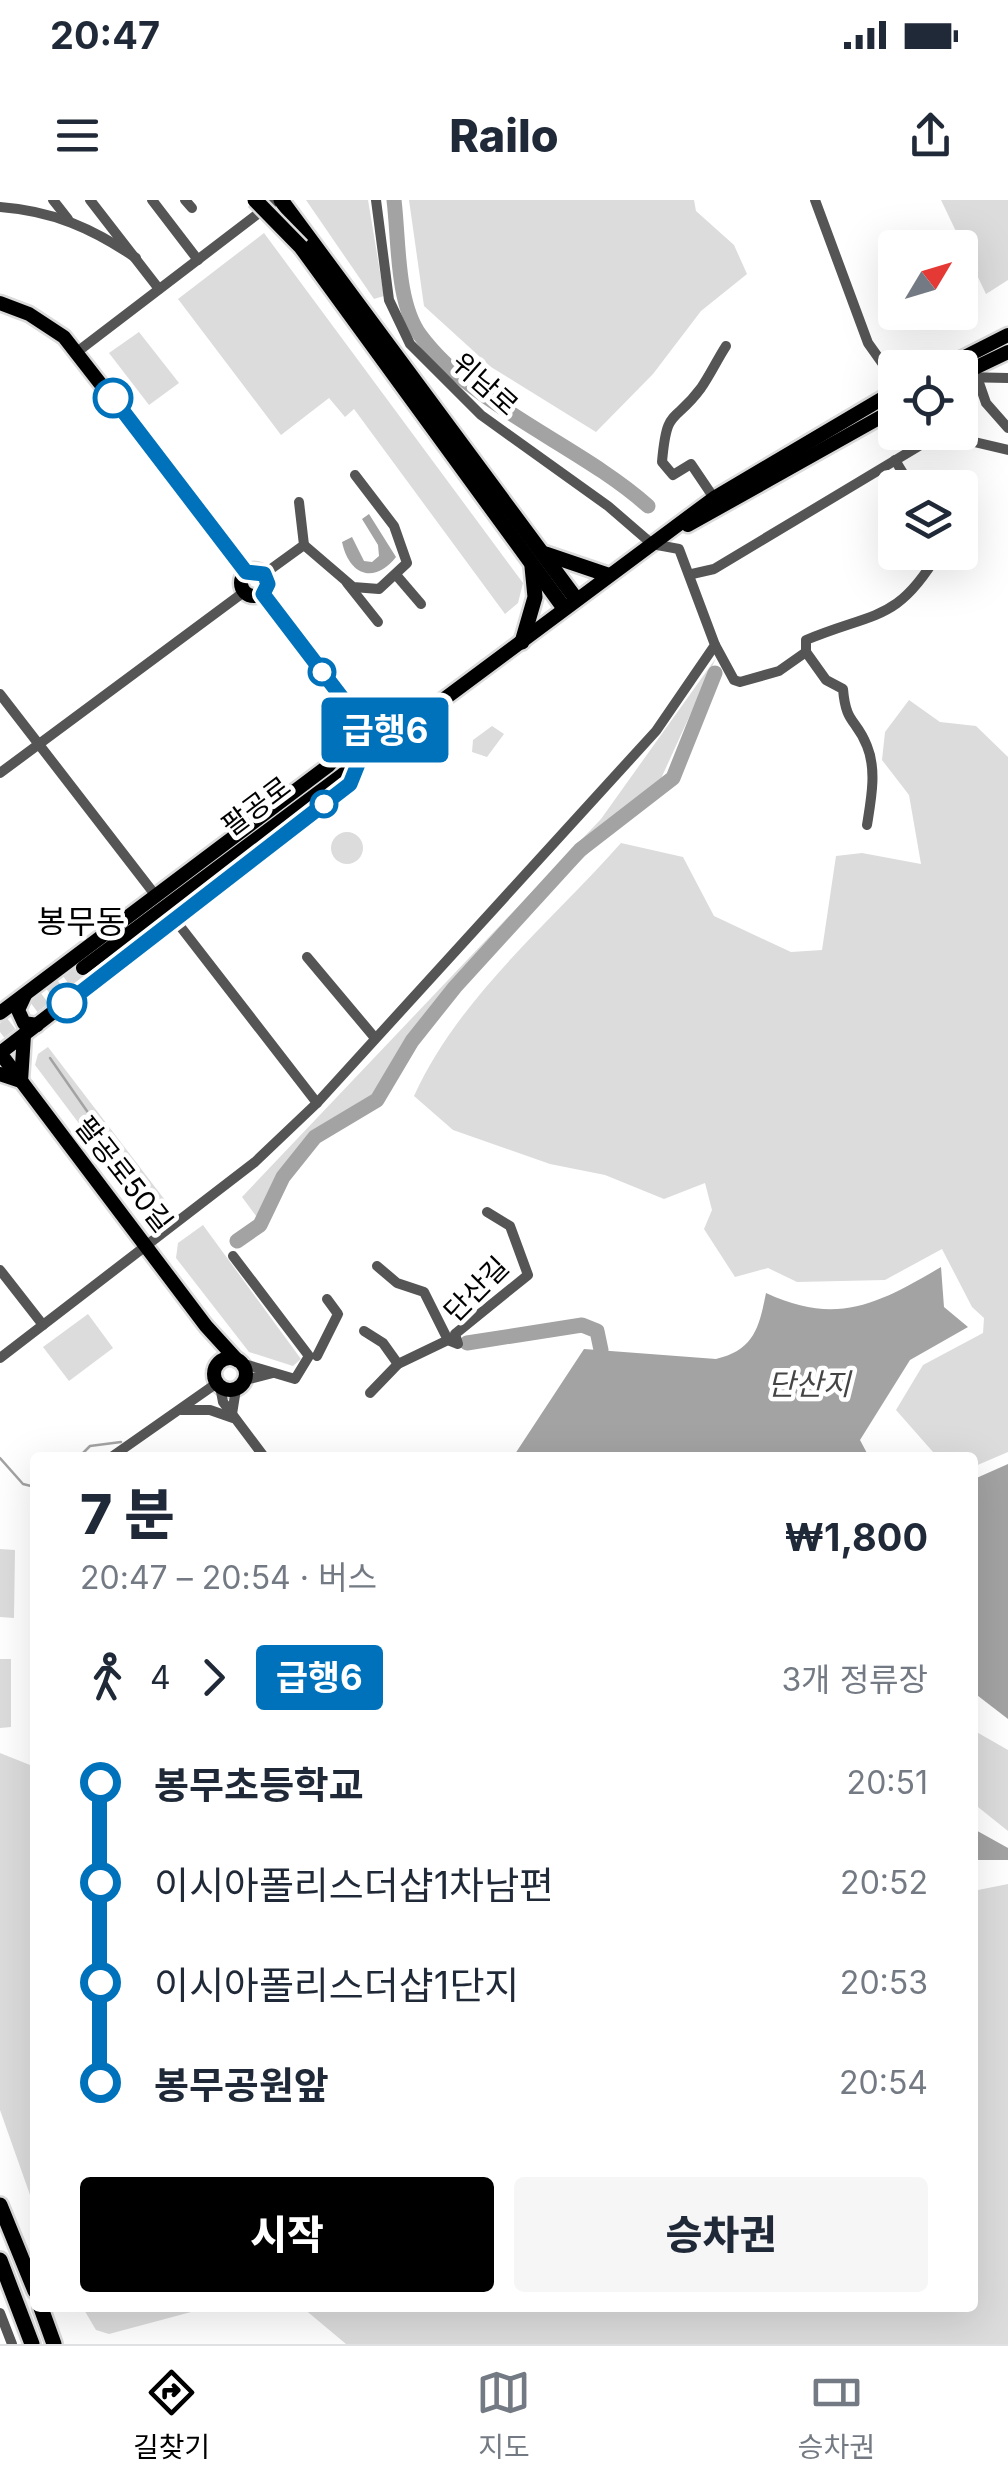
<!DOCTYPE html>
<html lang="ko">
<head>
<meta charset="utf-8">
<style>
  :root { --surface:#fff; --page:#f6f6f7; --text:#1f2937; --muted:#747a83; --line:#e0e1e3; --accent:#000 }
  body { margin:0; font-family:Inter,"Noto Sans KR",sans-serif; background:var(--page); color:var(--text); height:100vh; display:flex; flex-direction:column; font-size:38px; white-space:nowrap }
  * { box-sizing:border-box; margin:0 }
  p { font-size:32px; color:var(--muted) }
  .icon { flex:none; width:55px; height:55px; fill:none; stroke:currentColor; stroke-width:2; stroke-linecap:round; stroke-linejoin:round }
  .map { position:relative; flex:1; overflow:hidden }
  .drawer { position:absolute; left:30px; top:1252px; width:948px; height:860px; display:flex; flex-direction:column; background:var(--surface); border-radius:10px; box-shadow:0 10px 40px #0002 }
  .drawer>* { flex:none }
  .badge { padding:0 20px; border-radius:8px; font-size:35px; line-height:65px }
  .needle { width:65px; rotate:52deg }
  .buttons { position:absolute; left:878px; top:30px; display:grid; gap:20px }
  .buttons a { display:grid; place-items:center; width:100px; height:100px; border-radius:10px; background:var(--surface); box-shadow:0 10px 40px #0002; font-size:50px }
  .map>.badge { position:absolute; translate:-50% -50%; box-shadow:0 0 0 5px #fff }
  .legs { display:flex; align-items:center; gap:15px; height:110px; padding:0 50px; font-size:32px }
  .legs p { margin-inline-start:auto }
  .overview { display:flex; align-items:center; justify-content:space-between; height:170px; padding:0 50px }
  h1 { font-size:55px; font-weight:800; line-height:75px }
  .primary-button { display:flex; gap:20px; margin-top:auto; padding:20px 50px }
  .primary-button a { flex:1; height:115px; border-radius:10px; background:var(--accent); color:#fff; font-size:40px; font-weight:800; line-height:115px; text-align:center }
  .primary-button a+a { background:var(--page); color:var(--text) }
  ul { padding:0 50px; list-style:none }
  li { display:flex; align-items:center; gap:35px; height:100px; font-size:38px }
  li i { display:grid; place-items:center; width:15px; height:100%; margin:0 12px; background:currentColor }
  li i::after { content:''; width:25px; height:25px; margin:-12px; border:8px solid; border-radius:50%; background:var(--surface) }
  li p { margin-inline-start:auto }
  li:first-child i { background:linear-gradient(#0000 50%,currentColor 0) }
  li:last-child i { background:linear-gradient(currentColor 50%,#0000 0) }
  .status { display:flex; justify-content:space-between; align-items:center; height:70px; padding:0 50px; background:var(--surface); direction:ltr }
  .status svg { height:28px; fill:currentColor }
  header { display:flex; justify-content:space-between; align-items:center; height:130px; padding:0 50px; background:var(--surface); font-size:45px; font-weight:800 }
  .tabs { display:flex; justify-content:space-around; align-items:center; height:140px; border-top:2px solid var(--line); background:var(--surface); font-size:28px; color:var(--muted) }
  .tabs a { display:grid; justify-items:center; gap:5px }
  .tabs .on { color:var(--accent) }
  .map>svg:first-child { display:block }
  .green { fill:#dcdcdc }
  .water { fill:#a3a3a3 }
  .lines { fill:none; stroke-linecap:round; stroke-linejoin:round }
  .stream { stroke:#a3a3a3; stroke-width:2.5 }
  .river { stroke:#a3a3a3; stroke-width:15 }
  .major-tunnel { stroke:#d9d9d9; stroke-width:14; stroke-dasharray:14 7; stroke-linecap:butt }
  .major-casing { stroke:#dbdbdb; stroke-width:19 }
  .highway-casing { stroke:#dbdbdb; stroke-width:20 }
  .minor { stroke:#555; stroke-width:10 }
  .major { stroke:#000; stroke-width:14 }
  .highway { stroke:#000; stroke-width:15 }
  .highway-bridge-casing { stroke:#dbdbdb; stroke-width:20; stroke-linecap:butt }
  .highway-bridge { stroke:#000; stroke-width:15 }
  .line-1-casing { stroke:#fff; stroke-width:22 }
  .line-1 { stroke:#0072bc; stroke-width:15 }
  .stop-1-dot { fill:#fff; stroke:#0072bc; stroke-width:5 }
  .labels { text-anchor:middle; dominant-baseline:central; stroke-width:9; stroke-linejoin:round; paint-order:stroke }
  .street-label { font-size:28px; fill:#000; stroke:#fff }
  .water-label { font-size:30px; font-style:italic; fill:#444; stroke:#fff }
  .quarter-label { font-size:32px; fill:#000; stroke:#fff }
</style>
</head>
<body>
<div class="status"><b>20:47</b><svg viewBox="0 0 49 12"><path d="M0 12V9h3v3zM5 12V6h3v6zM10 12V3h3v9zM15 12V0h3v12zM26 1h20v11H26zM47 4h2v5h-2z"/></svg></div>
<header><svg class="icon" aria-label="menu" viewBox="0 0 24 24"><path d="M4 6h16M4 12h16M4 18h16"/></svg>Railo<svg class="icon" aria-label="share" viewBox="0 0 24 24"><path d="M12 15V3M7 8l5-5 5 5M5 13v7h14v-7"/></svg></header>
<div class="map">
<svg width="1008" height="2144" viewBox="0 0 1008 2144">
  <rect width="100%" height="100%" fill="#fff"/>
  <!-- green -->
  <g class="green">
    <polygon points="306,0 368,0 384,96 374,99"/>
    <polygon points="409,0 694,0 696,11 734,45 747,74 701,111 653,174 596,232 491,167 424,106"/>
    <polygon points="941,0 1008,0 1008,80 986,94"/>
    <polygon points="264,33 523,383 518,403 505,414 354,209 345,217 329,198 281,235 178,99"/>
    <polygon points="139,132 179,183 149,205 109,153"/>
    <polygon points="716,458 659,583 487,753 376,895 311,934 282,971 259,1020 242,997 601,619"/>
    <path d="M909 500 940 522 976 526 1008 557V1252L973 1267 972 1258 925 1257 933 1252 896 1210 923 1165 983 1133 984 1118 972 1107 942 1049 885 1080 797 1082 768 1068 735 1077 704 1029 712 1010 705 983 664 999 605 975 550 964 453 930 414 896C459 797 549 724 621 643L683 657 714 716 791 752 822 750 836 656 862 653 921 664 909 595 882 560 885 532Z"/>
    <polygon points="492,526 504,534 487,557 472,552 473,540"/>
    <circle cx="347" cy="648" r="16"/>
    <polygon points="48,847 171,1008 160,1017 147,1014 35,865 38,854"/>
    <polygon points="203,1025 301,1159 293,1166 249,1152 176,1058 178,1043"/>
    <polygon points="88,1114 113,1148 69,1181 43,1147"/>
    <polygon points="0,1349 15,1350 14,1418 0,1417"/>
    <polygon points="0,1459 11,1459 11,1527 0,1528"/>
    <polygon points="973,1530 1008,1550 1008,1631 973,1603"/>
    <polygon points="0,1553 35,1567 35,2009 0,1910"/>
    <polygon points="1008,1684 1008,2144 346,2144 303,2108 972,2108 973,1691"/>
    <polygon points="83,2108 206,2108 109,2134 96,2130"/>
  </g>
  <!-- water -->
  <g class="water">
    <path d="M369 314 396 357C374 385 349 375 342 342L352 337 364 361 372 362 379 356 378 345 362 319Z"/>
    <path d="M941 1067 944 1107 968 1127 910 1160 860 1240 869 1257H513L584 1149 716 1159C754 1150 759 1128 766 1093 837 1126 878 1104 941 1067Z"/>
    <polygon points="1008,1264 1008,1519 973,1492 972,1280"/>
    <polygon points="972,1628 1008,1648 1008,1660 973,1660"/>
  </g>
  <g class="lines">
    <!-- stream -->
    <g class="stream">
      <polyline points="50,858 89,914 99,920 108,945 130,980 138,984"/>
      <polyline points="139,1255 140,1258"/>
      <polyline points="0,1258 23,1284 35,1287"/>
      <polyline points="78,1258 90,1246 121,1242"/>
    </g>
    <!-- river -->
    <g class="river">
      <path d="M394 0C399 40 396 102 420 135 473 207 581 246 648 306"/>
      <polyline points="237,1041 260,1025 283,977 315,937 377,900 412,841 455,787 580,650 673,578 715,473"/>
      <polyline points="467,1143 582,1125 597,1131 601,1150"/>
    </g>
    <!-- major-tunnel -->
    <polyline class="major-tunnel" points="0,832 83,768"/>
    <defs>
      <g id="major">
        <polyline points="0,103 29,114 64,137 247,372"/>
        <polyline points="943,168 1008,135"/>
        <polyline points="960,175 1008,152"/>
        <polyline points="688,325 895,209"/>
        <circle cx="254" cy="383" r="13"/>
        <polyline points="263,394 359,521 377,530 399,531"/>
        <polyline points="83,768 714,298 895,191"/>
        <polyline points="25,795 18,810 24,823 37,825"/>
        <polyline points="0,813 328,566 356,535 359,521"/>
        <polyline points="0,874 21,881 24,835"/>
        <circle cx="230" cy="1174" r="16"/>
        <polyline points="237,1160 206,1126 0,853 350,584 359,560"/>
      </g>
      <g id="highway">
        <polyline points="281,0 576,399"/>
        <polyline points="301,47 564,408"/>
        <polyline points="546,354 608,375"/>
        <polyline points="522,442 535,397 532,367"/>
        <polyline points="0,2005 35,2091"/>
        <polyline points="0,2060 32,2144"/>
        <polyline points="41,2108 54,2144"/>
      </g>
    </defs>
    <!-- major casing -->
    <use href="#major" class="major-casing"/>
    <!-- highway casing -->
    <use href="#highway" class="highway-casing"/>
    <!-- minor -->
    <g class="minor">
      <polyline points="53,0 68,19"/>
      <polyline points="90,0 159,89"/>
      <polyline points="152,0 198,60"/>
      <polyline points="185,0 192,8"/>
      <polyline points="815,0 868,143 895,181"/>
      <path d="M0 7C53 11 92 28 136 58"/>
      <polyline points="77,152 276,0"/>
      <polyline points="960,177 1008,178"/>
      <polyline points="978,180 986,203 1008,228"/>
      <polyline points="936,233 1008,250"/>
      <polyline points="895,260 912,288"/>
      <path d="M714 298 691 264 673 275 662 262C667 205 674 225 701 188 710 175 717 160 726 146"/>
      <polyline points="304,345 353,387 379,389 407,363 394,326 355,275"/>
      <polyline points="264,374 304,345 299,302"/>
      <polyline points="692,374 714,369 939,234"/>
      <polyline points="397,376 421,404"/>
      <polyline points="347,383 378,422"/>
      <path d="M715 445 734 480 740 482 779 471 806 452 826 480 843 489C846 525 856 518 867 546 877 570 871 600 867 625"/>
      <path d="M806 452V440C875 411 897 423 939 352"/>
      <polyline points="0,494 156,696"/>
      <polyline points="0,573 244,392"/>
      <polyline points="176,721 317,903"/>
      <polyline points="307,757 375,838"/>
      <polyline points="233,1056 309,1156 295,1179 241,1163"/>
      <polyline points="377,1066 397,1083 424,1092 448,1140"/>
      <polyline points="0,1070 43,1125"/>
      <polyline points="364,1131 383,1143 398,1164"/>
      <polyline points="317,1156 338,1114 327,1099"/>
      <polyline points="0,1158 255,962 317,903 656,531 715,445 679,349 652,344 608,306 481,215 410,144 389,100 376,0"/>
      <polyline points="245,1180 273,1173"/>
      <polyline points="220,1186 223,1202 265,1258"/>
      <polyline points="370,1193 398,1164 448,1140 458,1144 455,1134 528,1075 510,1026 487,1012"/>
      <polyline points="181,1210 210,1210 233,1218"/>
      <polyline points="232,1214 236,1189"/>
      <polyline points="110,1258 217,1183"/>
      <polyline points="0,2113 12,2144"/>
    </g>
    <!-- major -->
    <use href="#major" class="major"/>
    <!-- highway -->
    <use href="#highway" class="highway"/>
    <defs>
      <polyline id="highway-bridge" points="255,0 301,47"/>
    </defs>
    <!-- highway-bridge casing -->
    <use href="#highway-bridge" class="highway-bridge-casing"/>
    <!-- highway-bridge -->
    <use href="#highway-bridge" class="highway-bridge"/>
  </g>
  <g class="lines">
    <defs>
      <polyline id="line-1" points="67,803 350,584 360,559 399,530 378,530 359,520 263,394 268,384 264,374 246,372 113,198"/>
    </defs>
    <!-- line-1 casing -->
    <use href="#line-1" class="line-1-casing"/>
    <!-- line-1 -->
    <use href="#line-1" class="line-1"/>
  </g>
  <!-- markers -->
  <g class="stop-1-dot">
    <circle cx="113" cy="198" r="18"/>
    <circle cx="322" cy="472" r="12"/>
    <circle cx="324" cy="604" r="12"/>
    <circle cx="67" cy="803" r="18"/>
  </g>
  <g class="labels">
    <!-- street labels -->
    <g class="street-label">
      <text transform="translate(485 184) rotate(42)">위남로</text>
      <text transform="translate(256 606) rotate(-37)">팔공로</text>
      <text transform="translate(124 974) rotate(52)">팔공로50길</text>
      <text transform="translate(476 1089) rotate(-45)">단산길</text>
    </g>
    <!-- water labels -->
    <g class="water-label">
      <text x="809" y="1184">단산지</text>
    </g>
    <!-- quarter labels -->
    <g class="quarter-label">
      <text x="81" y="721">봉무동</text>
    </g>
  </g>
</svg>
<div class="buttons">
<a><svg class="needle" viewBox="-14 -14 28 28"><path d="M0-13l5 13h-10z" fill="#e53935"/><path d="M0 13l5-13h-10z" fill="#747a83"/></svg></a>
<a><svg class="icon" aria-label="locate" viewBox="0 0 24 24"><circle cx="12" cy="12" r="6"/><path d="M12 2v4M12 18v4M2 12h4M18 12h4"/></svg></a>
<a><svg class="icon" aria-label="layers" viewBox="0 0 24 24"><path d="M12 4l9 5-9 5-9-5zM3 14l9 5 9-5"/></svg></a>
</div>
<b class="badge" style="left:385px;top:530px;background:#0072bc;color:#fff">급행6</b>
<section class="drawer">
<div class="overview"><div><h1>7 분</h1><p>20:47 – 20:54 · 버스</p></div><b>₩1,800</b></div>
<div class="legs"><svg class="icon" aria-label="walk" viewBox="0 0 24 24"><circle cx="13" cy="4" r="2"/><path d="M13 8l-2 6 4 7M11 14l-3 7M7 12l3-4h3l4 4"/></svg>4<svg class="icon" aria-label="forward" viewBox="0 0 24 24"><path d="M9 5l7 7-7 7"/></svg><b class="badge" style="background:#0072bc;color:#fff">급행6</b><p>3개 정류장</p></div>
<ul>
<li><i style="color:#0072bc"></i><b>봉무초등학교</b><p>20:51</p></li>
<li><i style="color:#0072bc"></i><span>이시아폴리스더샵1차남편</span><p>20:52</p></li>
<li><i style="color:#0072bc"></i><span>이시아폴리스더샵1단지</span><p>20:53</p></li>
<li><i style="color:#0072bc"></i><b>봉무공원앞</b><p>20:54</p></li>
</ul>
<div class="primary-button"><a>시작</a><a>승차권</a></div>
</section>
</div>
<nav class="tabs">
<a class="on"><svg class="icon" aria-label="directions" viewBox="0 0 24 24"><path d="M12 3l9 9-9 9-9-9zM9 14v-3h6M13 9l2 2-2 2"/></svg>길찾기</a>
<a><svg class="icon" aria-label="map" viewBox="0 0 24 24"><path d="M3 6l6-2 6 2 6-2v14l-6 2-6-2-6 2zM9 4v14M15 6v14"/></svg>지도</a>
<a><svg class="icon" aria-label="tickets" viewBox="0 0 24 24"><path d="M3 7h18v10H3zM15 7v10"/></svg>승차권</a>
</nav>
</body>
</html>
